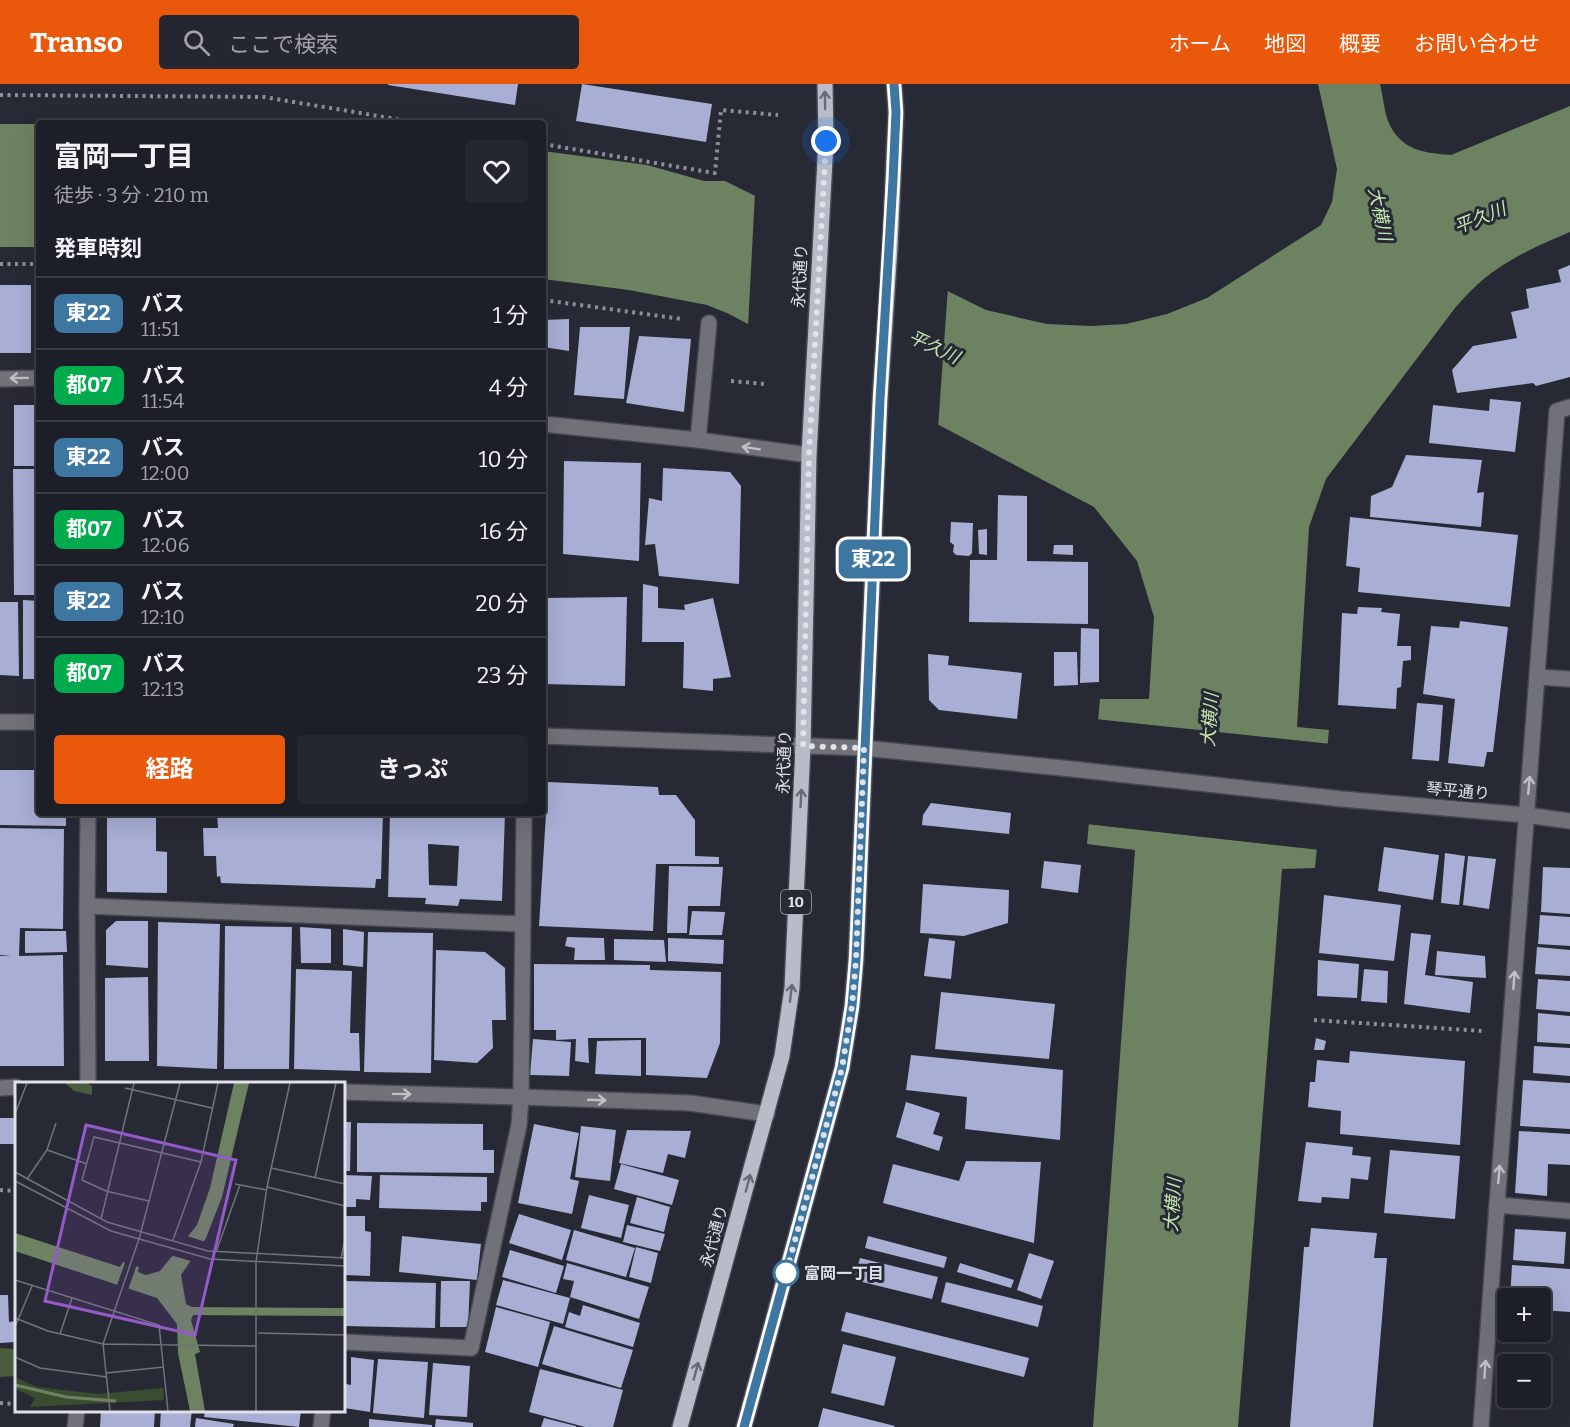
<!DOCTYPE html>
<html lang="ja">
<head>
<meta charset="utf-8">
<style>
  :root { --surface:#1d1f28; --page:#252730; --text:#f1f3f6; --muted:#a0a2a8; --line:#3b3d45; --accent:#ea580c }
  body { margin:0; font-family:Bitter,"Noto Sans JP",serif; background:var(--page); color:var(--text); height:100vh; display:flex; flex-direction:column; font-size:22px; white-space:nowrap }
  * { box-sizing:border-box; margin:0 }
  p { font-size:20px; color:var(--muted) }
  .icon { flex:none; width:33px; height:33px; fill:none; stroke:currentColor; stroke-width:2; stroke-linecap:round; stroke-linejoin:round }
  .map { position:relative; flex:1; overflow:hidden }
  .sheet { position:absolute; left:36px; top:36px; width:510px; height:696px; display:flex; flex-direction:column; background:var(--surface); border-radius:6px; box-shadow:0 6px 24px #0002,0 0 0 2px var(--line) }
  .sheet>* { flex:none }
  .badge { padding:0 12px; border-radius:9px; font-size:21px; line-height:39px }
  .controls { position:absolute; left:1497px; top:1204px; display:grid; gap:12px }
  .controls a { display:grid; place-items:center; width:54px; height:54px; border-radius:6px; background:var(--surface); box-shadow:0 6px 24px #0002,0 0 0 2px var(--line); font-size:30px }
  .you { position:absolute; width:30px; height:30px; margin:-15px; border:4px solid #fff; border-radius:50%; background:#1a73e8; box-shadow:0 0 0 9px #1a73e833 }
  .map>.badge { position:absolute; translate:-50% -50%; box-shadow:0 0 0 3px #fff }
  h2 { padding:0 18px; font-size:22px; line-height:54px }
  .round { display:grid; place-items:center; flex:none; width:63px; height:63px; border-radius:6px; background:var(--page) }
  .head { display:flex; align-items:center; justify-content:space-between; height:102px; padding:0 18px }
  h1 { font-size:28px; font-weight:700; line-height:45px }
  .action { display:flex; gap:12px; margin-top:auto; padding:12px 18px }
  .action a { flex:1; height:69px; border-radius:6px; background:var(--accent); color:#fff; font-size:24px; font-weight:700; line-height:69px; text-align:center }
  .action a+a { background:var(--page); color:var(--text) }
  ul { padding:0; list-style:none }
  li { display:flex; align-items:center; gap:18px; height:72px; padding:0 18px; border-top:2px solid var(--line) }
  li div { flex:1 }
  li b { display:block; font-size:22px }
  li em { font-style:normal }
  li .badge { min-width:66px; font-weight:700; text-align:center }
  header { display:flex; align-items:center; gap:36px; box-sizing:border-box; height:84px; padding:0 30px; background:var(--accent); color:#fff }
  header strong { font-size:28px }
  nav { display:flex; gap:33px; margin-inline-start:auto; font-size:21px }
  .search { width:420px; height:54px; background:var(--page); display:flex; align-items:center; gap:15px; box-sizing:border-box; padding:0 21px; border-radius:6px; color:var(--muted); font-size:22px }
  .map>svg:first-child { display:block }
  .forest { fill:#485b3c }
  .water { fill:#6d8261 }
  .pier { fill:#272935 }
  .building { fill:#a8aed4; fill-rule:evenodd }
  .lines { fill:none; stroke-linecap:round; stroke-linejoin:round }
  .minor-casing { stroke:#454752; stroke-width:18 }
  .major-casing { stroke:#454752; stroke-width:18 }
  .path { stroke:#8d8f98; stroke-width:4; stroke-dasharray:3 4.5; stroke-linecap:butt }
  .minor { stroke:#717279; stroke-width:15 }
  .major { stroke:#b8bbc8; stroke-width:15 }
  .oneway { stroke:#686b77 }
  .oneway2 { stroke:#bfc0c8 }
  .line-casing { stroke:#fff; stroke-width:14 }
  .line { stroke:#3d76a1; stroke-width:9 }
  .walk { stroke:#e0e2ea; stroke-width:6; stroke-dasharray:0 10.8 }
  .stop-dot { fill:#fff; stroke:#3d76a1; stroke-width:3 }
  .labels { text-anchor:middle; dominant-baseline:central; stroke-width:6; stroke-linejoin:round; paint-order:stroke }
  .shield { fill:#272935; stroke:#a8aab4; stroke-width:1.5 }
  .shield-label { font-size:15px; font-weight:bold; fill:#e0e2ea }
  .street-label { font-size:16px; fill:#e0e2ea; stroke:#272935 }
  .stop-label { font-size:16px; font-weight:bold; fill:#e0e2ea; stroke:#272935; text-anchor:start }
  .water-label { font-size:18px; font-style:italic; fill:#c5e8af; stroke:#272935 }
  .inset-river { fill:none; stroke:#6d8261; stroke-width:3 }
  .inset-road { fill:none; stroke:#71737d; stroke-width:1.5 }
  .view { fill:#945aca; fill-opacity:0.15; stroke:#945aca; stroke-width:3 }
  .inset-edge { fill:none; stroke:#e0e2ea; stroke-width:3 }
</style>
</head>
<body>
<header>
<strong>Transo</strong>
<div class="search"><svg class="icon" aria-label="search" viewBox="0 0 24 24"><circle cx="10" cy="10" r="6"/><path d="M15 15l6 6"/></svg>ここで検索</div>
<nav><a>ホーム</a><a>地図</a><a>概要</a><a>お問い合わせ</a></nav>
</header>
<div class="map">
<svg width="1570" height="1343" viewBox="0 0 1570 1343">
  <rect width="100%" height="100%" fill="#272935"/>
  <!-- forest -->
  <polygon class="forest" points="0,1264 16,1265 16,1292 0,1293"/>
  <!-- water -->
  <g class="water">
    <path d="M1318 0H1380C1383 12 1384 26 1388 37 1400 66 1423 69 1451 71L1570 22V148C1537 162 1504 176 1477 201 1469 208 1462 216 1455 224L1326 395 1309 443 1297 643 1329 646 1315 784 1282 785 1238 1343H1093L1135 766 1087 760 1100 615H1149L1154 533 1137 477 1094 423 727 229 707 221 629 206 543 195V67L647 81 704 97H725L986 226 1047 240 1091 242 1126 240 1167 230 1207 214 1321 141 1332 118 1337 85Z"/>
    <rect x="0" y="40" width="39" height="123"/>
  </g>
  <!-- pier -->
  <g class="pier">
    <polygon points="755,109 948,203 938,344 748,243"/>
    <polygon points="1095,635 1331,660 1320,766 1086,740"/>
  </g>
  <!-- building -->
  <g class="building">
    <polygon points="388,0 518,0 515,21 388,1"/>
    <polygon points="582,0 712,20 706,58 576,37"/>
    <polygon points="1570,181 1570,293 1536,302 1533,299 1457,309 1452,286 1473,262 1517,254 1511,228 1529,224 1526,205 1561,198 1558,186"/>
    <polygon points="35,200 39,200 39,269 36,269"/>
    <rect x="0" y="201" width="31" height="68"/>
    <polygon points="569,235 569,267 543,263 543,236"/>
    <polygon points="580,243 630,243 624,315 574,311"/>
    <polygon points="639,252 691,255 684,328 626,319"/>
    <polygon points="1490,315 1521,318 1515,368 1429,359 1433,321 1489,327"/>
    <rect x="14" y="321" width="25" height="61"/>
    <polygon points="1406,371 1482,376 1477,409 1484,408 1481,443 1370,433 1371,412 1392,403"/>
    <polygon points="564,377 641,379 639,477 563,470"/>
    <polygon points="663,384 730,388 741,402 739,500 659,492 655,460 645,461 649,414 662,417"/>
    <polygon points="13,385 39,385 39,511 14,511"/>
    <polygon points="998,411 1027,412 1027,477 1088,478 1088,540 969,538 970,476 997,476"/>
    <polygon points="1350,433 1518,451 1510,523 1358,508 1360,484 1346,482"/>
    <polygon points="951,438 973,439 972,469 969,472 956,471 953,468 954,461 950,458"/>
    <polygon points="987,445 987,471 979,470 978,446"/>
    <polygon points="1054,461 1073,461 1073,471 1053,470"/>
    <polygon points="643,500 658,503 658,524 685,526 684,521 713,514 731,593 713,595 713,607 683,604 684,558 642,558"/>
    <polygon points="627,513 625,602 543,600 543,514"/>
    <polygon points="23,516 39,517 39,595 23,595"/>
    <polygon points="0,518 18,518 19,592 0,591"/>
    <polygon points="1358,523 1382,524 1381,528 1400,530 1397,562 1411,562 1411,576 1403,577 1401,603 1397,604 1396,625 1338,621 1342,529 1357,530"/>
    <polygon points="1460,537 1508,543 1493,668 1487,668 1484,683 1448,679 1455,615 1423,610 1431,542 1459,544"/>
    <polygon points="1081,544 1099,545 1099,598 1080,599"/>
    <polygon points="1054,568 1077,568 1078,601 1054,602"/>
    <polygon points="928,570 949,572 948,581 1022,589 1017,635 939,626 929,616"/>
    <polygon points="1417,619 1443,621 1439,677 1412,675"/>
    <polygon points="0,686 39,686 39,729 66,729 66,742 0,741"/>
    <polygon points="548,698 658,703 659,711 676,711 695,736 695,772 719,773 719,780 656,780 653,847 539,842"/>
    <polygon points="931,719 1011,729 1009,750 922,741 923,731"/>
    <polygon points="107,729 156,729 156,767 167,768 167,809 107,808"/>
    <polygon points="217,729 383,729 381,795 376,795 375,804 221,799 220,792 217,793 216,772 204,772 203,744 218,744"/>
    <path d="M390 729H505L502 817 460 815 458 822 425 820 426 814 388 813ZM428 760 459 762 457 802 429 801Z"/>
    <polygon points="0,744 64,745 63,845 20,844 19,872 63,871 64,982 0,982 0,872 11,871 0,871"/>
    <polygon points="1384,763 1439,771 1433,816 1378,807"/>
    <polygon points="1445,769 1465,772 1459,821 1441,819"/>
    <polygon points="1468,772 1496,775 1489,825 1463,821"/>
    <polygon points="1044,777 1081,781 1078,809 1041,804"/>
    <polygon points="669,782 723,783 720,822 688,822 687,849 667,849"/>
    <polygon points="1543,783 1570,784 1570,830 1541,828"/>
    <polygon points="923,800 1009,806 1008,839 964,852 920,849"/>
    <polygon points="1324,811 1401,821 1394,877 1319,869"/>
    <polygon points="692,827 725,828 722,851 689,851"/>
    <polygon points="1540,831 1570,833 1570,862 1538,860"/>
    <polygon points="116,837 148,837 148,884 106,881 106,846"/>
    <polygon points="158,838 220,840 217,985 157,982"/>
    <polygon points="225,842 292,843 289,985 224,985"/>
    <polygon points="300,843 331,845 331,879 301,879"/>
    <polygon points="343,845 364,848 363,883 343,881"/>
    <polygon points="25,847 66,847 67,868 25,869"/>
    <polygon points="368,848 433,849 431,989 364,988"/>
    <polygon points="1411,849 1431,851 1425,891 1473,898 1470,929 1404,920"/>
    <polygon points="567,853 604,854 605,876 574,876 575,864 565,862"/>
    <polygon points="668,854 724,856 723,880 668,877"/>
    <polygon points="929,854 955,857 951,895 924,892"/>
    <polygon points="614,855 664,856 666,878 614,876"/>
    <polygon points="1537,863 1570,866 1570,892 1535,890"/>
    <polygon points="436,866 485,868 505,884 506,936 492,936 493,964 477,979 434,976"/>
    <polygon points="1437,867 1485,872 1486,894 1435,891"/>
    <polygon points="1318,876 1359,880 1357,914 1317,912"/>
    <polygon points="534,880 650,881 650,886 721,888 720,959 707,994 646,991 646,954 588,954 589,979 575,977 576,955 556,956 556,946 534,946"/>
    <polygon points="296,885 352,887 350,949 359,949 360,987 294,985"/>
    <polygon points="1364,885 1388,887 1387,919 1361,917"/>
    <polygon points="148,893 149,977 105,977 105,894"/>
    <polygon points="1538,895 1570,897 1570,928 1536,925"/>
    <polygon points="941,908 1055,920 1049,975 935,965"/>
    <polygon points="1538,929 1570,932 1570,960 1537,958"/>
    <polygon points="1316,954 1326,957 1324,966 1314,966"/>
    <polygon points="533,955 571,958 569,992 530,991"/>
    <polygon points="641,956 641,992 595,990 597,957"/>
    <polygon points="1534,962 1570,964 1570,992 1533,989"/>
    <polygon points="1350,967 1465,977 1460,1061 1340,1050 1341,1027 1308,1023 1310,998 1315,998 1317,976 1349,979"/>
    <polygon points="911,971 1063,986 1060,1056 965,1045 967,1013 906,1006"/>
    <polygon points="1523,996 1570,999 1570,1045 1520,1042"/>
    <polygon points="906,1018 940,1029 933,1050 943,1053 939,1067 896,1053"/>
    <rect x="0" y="1034" width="16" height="26"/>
    <polygon points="344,1038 351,1038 350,1087 344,1087"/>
    <polygon points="357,1039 483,1040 483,1066 494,1066 494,1089 357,1088"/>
    <polygon points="534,1040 579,1049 570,1095 579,1097 572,1130 518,1119"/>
    <polygon points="581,1042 616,1046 610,1097 575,1093"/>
    <polygon points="627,1046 691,1047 685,1074 668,1070 663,1089 619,1079"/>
    <polygon points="1519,1047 1570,1050 1570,1081 1548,1080 1547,1112 1515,1109"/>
    <polygon points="1306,1058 1353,1063 1352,1071 1371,1073 1368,1096 1351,1094 1349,1115 1322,1113 1321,1119 1298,1117"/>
    <polygon points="1390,1066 1460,1072 1455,1135 1384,1129"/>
    <polygon points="966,1077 1041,1078 1034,1159 883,1119 893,1080 959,1097"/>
    <polygon points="621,1080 679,1096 672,1121 614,1105"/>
    <polygon points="344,1091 372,1092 370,1116 356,1115 356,1123 344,1123"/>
    <polygon points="380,1091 487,1093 487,1118 481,1118 481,1127 379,1124"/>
    <polygon points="589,1111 629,1121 621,1154 581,1144"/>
    <polygon points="637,1113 670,1123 664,1148 630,1139"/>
    <polygon points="519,1130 571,1146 562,1176 509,1159"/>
    <polygon points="344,1132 365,1132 365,1147 371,1148 370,1192 344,1191"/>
    <polygon points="627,1141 665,1150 660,1167 623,1158"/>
    <polygon points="1311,1144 1377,1149 1374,1174 1387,1174 1373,1343 1290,1343 1304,1163 1309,1163"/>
    <polygon points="1515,1145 1566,1148 1564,1180 1513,1176"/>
    <polygon points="574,1146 635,1164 626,1193 566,1176"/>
    <polygon points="402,1152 481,1160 477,1196 399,1188"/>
    <polygon points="868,1152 947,1173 944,1184 865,1164"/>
    <polygon points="636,1163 658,1169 651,1199 629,1193"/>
    <polygon points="510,1166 564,1182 556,1209 502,1193"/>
    <polygon points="1029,1169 1054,1177 1041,1215 1017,1206"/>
    <polygon points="860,1174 938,1193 932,1215 854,1196"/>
    <polygon points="567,1179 649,1203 639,1235 570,1213 574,1197 563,1195"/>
    <polygon points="960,1179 1014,1196 1011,1204 957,1188"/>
    <polygon points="1512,1181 1570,1185 1570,1228 1540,1226 1540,1215 1510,1215"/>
    <polygon points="503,1196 570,1214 563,1240 496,1221"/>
    <polygon points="344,1197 436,1199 435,1244 344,1242"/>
    <polygon points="441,1197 470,1197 468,1243 440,1243"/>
    <polygon points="946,1198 1043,1222 1038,1243 941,1218"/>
    <polygon points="0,1211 8,1211 9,1238 16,1237 16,1258 0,1259"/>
    <polygon points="583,1221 640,1239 633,1263 565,1243 569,1228 580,1232"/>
    <polygon points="496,1223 550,1238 538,1283 485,1268"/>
    <polygon points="846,1228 1029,1274 1024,1293 841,1247"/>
    <polygon points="554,1242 633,1266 621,1304 542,1280"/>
    <polygon points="843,1260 896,1273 884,1322 831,1309"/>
    <polygon points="351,1273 374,1276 370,1328 344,1324 346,1300 351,1301"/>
    <polygon points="378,1275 428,1278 424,1334 373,1329"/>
    <polygon points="433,1279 470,1282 467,1333 429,1331"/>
    <polygon points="540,1285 623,1306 613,1343 585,1343 529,1328"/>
    <polygon points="823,1324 895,1342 894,1343 818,1343"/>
    <polygon points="101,1326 155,1326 154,1343 100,1343"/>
    <polygon points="161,1326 192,1326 190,1343 160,1343"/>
    <polygon points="205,1326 301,1326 299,1343 204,1333"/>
    <polygon points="196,1334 234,1340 233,1343 195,1343"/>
    <polygon points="544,1334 576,1342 576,1343 541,1343"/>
    <polygon points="369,1335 432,1341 432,1343 369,1343"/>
    <polygon points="436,1335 473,1339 473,1343 435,1343"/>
  </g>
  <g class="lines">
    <defs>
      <g id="minor">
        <polyline points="0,295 39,294"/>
        <polyline points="543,340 698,356 809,371"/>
        <polyline points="698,356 709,239"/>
        <polyline points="1537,593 1570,595"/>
        <polyline points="0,638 39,638"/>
        <polyline points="543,652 864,664 1072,685 1342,715 1526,731 1570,737"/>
        <polyline points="88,729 87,822 88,1000"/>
        <polyline points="87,822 523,840"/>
        <polyline points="0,1004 16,1003"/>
        <polyline points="344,1008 521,1013 690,1019 767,1030"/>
        <polyline points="1497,1121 1570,1127"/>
        <polyline points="344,1258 471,1264 519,1041 521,1013 524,729"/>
        <polyline points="75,1343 77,1326"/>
        <polyline points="321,1343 323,1326"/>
        <polyline points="1481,1343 1497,1121 1557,327 1570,323"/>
      </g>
      <g id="major">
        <polyline points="680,1343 782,972 792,904 803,662 809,371 826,57 825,0"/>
        <polyline points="744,1343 842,984 852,922 856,876 880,316 890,164 896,28 894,0"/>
      </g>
    </defs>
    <!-- minor casing -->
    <use href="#minor" class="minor-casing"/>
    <!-- major casing -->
    <use href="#major" class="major-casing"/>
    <!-- path -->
    <g class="path">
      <polyline points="0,11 264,13 420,39"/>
      <polyline points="543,60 715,89 721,26 778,31"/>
      <polyline points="0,180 39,180"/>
      <polyline points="543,216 682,235"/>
      <polyline points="731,297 765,300"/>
      <polyline points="1314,936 1483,947"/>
      <polyline points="0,1106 16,1107"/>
      <polyline points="0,1319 16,1320"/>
    </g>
    <!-- minor -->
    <use href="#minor" class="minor"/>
    <!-- major -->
    <use href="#major" class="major"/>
  </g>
  <!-- one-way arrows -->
  <defs><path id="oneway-shaft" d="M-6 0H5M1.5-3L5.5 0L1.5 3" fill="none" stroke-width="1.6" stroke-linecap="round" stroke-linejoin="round" transform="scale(1.5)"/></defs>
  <g class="oneway">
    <use href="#oneway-shaft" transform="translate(825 16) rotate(-91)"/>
    <use href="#oneway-shaft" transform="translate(801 714) rotate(-87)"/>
    <use href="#oneway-shaft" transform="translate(791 909) rotate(-83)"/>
    <use href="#oneway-shaft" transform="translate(748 1099) rotate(-75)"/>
    <use href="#oneway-shaft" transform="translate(696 1287) rotate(-75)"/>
  </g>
  <g class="oneway2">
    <use href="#oneway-shaft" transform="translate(19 294) rotate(179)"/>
    <use href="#oneway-shaft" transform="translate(751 364) rotate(-171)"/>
    <use href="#oneway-shaft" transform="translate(1529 701) rotate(-85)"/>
    <use href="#oneway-shaft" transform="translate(1514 896) rotate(-86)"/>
    <use href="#oneway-shaft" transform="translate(402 1010) rotate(1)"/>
    <use href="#oneway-shaft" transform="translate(597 1016) rotate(2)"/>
    <use href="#oneway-shaft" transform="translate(1499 1090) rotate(-85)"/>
    <use href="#oneway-shaft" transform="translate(1485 1285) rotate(-86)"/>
  </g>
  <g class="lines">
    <defs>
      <polyline id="line" points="744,1343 842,984 852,922 856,876 880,316 893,96 896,28 894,0"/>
    </defs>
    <!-- line casing -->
    <use href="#line" class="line-casing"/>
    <!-- line -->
    <use href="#line" class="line"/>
    <!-- walk -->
    <polyline class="walk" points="786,1189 785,1193 842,984 852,922 856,876 864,664 803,662 809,371 826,57"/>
  </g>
  <!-- markers -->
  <circle class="stop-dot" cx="786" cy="1189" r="12"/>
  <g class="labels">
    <!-- shield labels -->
    <rect class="shield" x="781" y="806" width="30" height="24" rx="4.5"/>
    <g class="shield-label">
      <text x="796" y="818">10</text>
    </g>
    <!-- street labels -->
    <g class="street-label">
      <text transform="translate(800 192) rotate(-87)">永代通り</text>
      <text transform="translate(784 678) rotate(-88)">永代通り</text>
      <text transform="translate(1458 707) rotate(5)">琴平通り</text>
      <text transform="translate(714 1152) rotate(-75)">永代通り</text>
    </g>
    <!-- stop labels -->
    <g class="stop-label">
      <text x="804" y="1189">富岡一丁目</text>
    </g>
    <!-- water labels -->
    <g class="water-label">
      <text transform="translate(1380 130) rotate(78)">大横川</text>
      <text transform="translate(1480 134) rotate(-22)">平久川</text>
      <text transform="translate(934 263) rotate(25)">平久川</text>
      <text transform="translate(1210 636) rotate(-86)">大横川</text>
      <text transform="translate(1173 1121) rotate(-86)">大横川</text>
    </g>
  </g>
  <!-- overview -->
  <g transform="translate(15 998)">
    <rect width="330" height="330" fill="#272935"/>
    <path d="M0 295 22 305 84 312 148 306 149 318 15 325 20 316 0 307Z" fill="#3b4d30"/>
    <path d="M50 1H72L77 4V13L59 9Z" fill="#485b3c"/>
    <path d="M219 1H234L207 115 191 156 166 193 171 222 177 225 330 226V234L178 233 176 238 185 270 180 272 190 329H175L163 271 162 242 142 216 0 169V151L105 185 108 180 124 185 123 190 131 193 145 189 182 143 195 106Z" fill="#6d8261"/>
    <path d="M172 154 191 160 176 179 155 173ZM111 178 122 182 112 211 101 206Z" fill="#272935"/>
    <path class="inset-river" d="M0 303 51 315 101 319"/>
    <path class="inset-road" d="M110 6 197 26M0 32 12 1M32 68 72 82M256 86 330 102M0 90 92 140 193 169 330 176M300 96 321 1M12 97 32 68 41 41M0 99 96 149 195 177 330 184M220 102 252 108M252 105 330 124M134 119 91 109 67 98 79 55 186 80M86 137 119 1M158 158 186 80 203 1M201 170 225 103M326 176 330 157M0 198 144 243 153 329M0 236 33 249 88 262 242 264M0 245 17 204M243 251 330 253M45 252 57 216M0 275 25 286 92 295M91 291 149 285M95 329 88 262 124 157 165 1M241 329V180L252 105 275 1"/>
    <path class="view" d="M71 43 221 78 180 253 30 219Z"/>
    <rect width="330" height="330" class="inset-edge"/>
  </g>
</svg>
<div class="controls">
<a>+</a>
<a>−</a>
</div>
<div class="you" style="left:826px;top:57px"></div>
<b class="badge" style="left:873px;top:475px;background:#3d76a1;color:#fff">東22</b>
<section class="sheet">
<div class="head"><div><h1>富岡一丁目</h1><p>徒歩 · 3 分 · 210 m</p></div><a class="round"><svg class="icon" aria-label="heart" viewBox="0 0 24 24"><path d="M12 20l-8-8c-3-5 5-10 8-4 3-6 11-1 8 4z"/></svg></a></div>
<h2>発車時刻</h2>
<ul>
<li><span class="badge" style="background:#3d76a1;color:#fff">東22</span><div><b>バス</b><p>11:51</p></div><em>1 分</em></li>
<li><span class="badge" style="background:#00ab4d;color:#fff">都07</span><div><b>バス</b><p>11:54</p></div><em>4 分</em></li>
<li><span class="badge" style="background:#3d76a1;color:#fff">東22</span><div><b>バス</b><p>12:00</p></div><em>10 分</em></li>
<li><span class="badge" style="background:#00ab4d;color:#fff">都07</span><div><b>バス</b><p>12:06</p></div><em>16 分</em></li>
<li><span class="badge" style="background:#3d76a1;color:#fff">東22</span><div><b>バス</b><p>12:10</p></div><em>20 分</em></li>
<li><span class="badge" style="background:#00ab4d;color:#fff">都07</span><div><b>バス</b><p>12:13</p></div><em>23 分</em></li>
</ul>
<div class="action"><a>経路</a><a>きっぷ</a></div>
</section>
</div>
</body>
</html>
